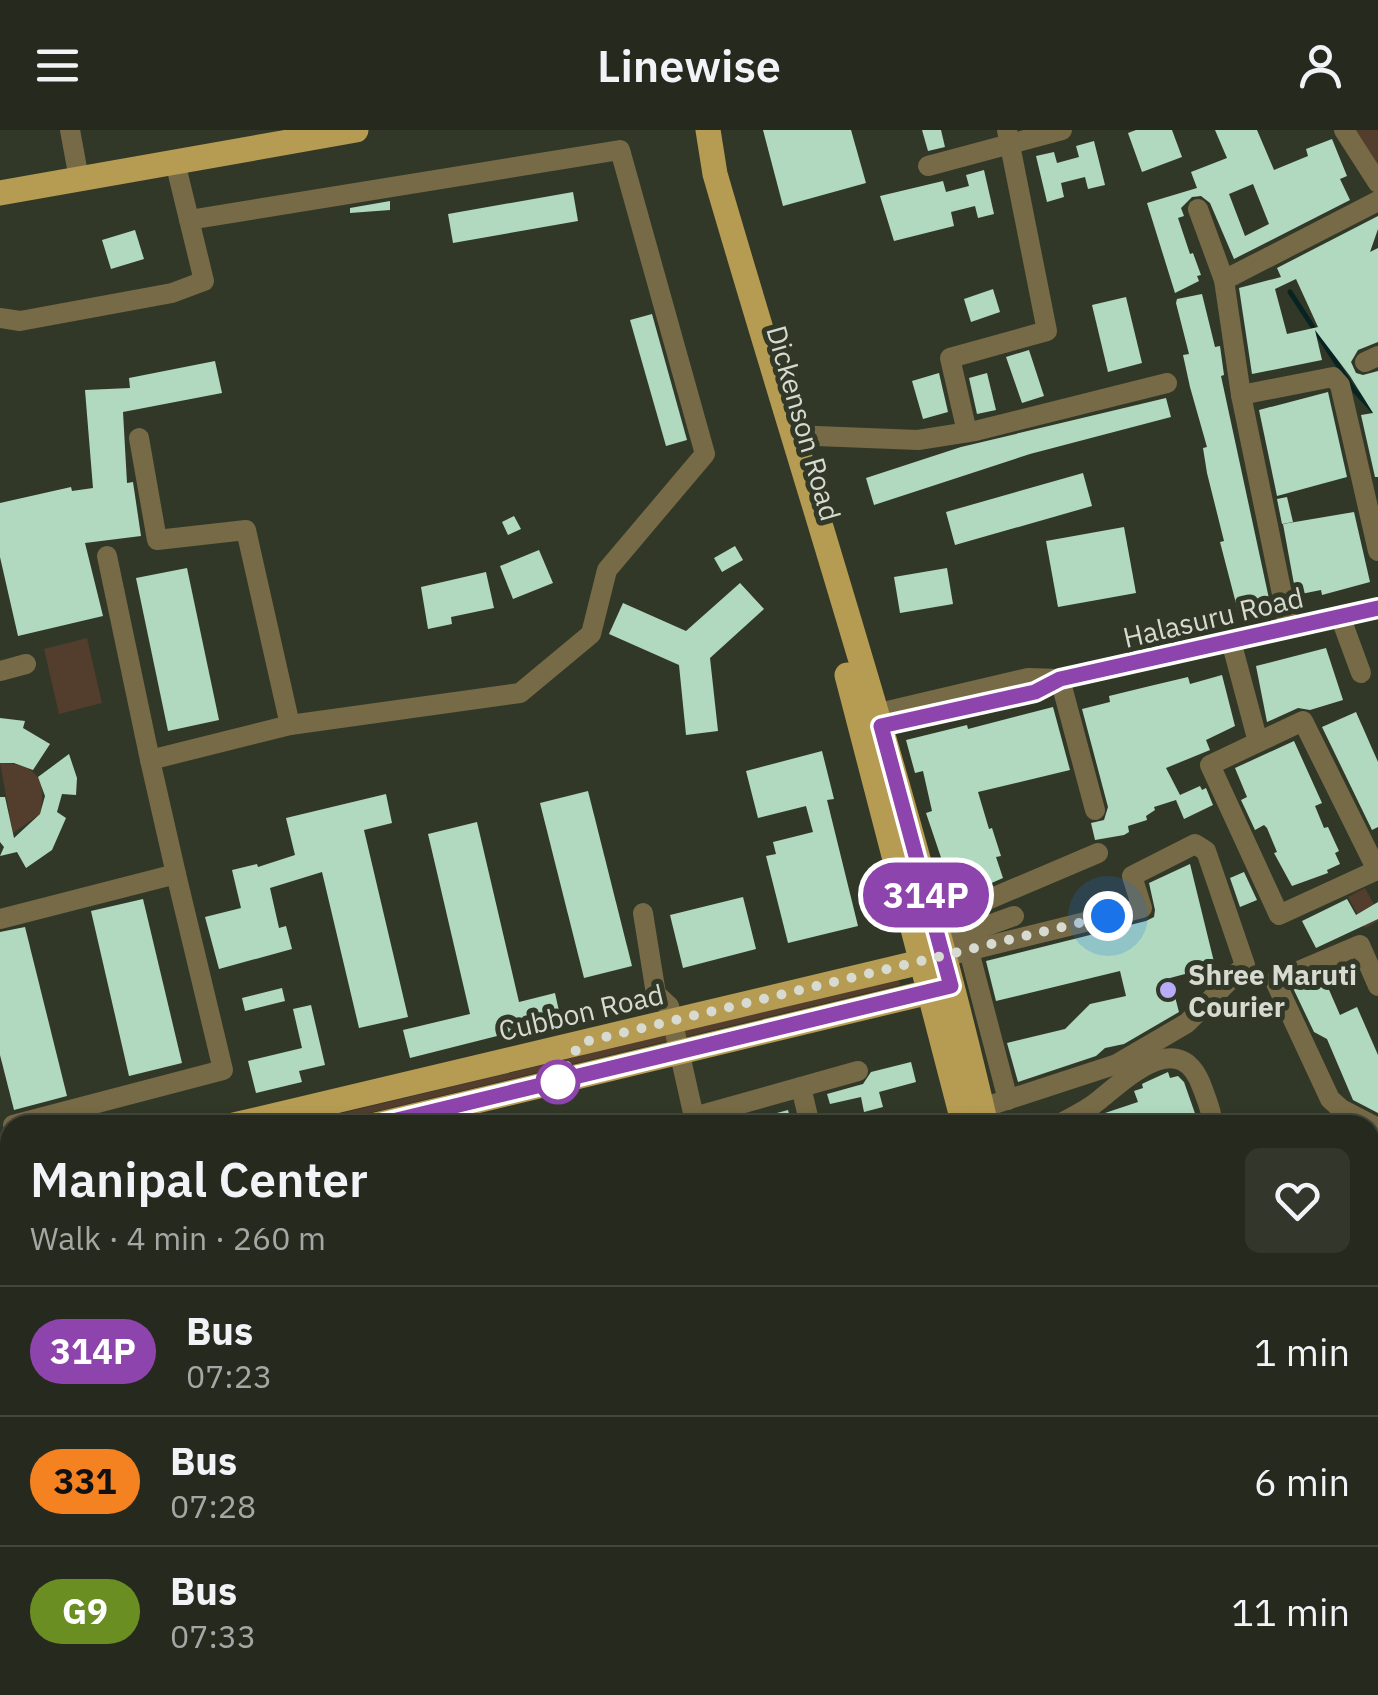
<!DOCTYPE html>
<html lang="en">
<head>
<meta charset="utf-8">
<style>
  :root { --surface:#262a1e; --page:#32362b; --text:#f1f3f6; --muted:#a4a7a4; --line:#42463c }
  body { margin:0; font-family:"IBM Plex Sans",sans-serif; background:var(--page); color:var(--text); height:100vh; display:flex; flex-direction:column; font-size:38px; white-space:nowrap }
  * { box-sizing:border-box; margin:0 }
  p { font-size:32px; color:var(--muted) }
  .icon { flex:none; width:55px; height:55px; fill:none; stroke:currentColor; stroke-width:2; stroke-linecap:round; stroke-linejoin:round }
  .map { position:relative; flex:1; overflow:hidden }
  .drawer { position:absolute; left:0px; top:985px; width:1380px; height:580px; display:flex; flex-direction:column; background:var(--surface); border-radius:30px 30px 0 0; box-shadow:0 5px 15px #0003,0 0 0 2px var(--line) }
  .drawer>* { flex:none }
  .badge { padding:0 20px; border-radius:32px; font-size:35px; line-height:65px }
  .you { position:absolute; width:50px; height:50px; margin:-25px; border:8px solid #fff; border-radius:50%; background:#1a73e8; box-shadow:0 0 0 15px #1a73e833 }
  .map>.badge { position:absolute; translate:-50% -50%; box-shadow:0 0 0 5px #fff }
  .round { display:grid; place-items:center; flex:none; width:105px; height:105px; border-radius:15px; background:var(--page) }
  .summary { display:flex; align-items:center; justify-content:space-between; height:170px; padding:0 30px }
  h1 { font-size:48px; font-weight:600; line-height:75px }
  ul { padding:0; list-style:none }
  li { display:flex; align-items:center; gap:30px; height:130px; padding:0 30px; border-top:2px solid var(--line) }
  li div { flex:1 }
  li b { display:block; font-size:38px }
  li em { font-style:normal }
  li .badge { min-width:110px; font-weight:700; text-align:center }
  header { display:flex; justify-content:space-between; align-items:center; height:130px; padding:0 30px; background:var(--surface); font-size:45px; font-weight:600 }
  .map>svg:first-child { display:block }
  .green { fill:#533d2d }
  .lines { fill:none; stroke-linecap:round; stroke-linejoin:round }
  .stream { stroke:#072322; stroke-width:5 }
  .building { fill:#b0d9c0; fill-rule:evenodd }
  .path { stroke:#7e8376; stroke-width:2.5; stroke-dasharray:5 5; stroke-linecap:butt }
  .minor { stroke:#766a47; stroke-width:20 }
  .major { stroke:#b69c52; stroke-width:25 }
  .rail { stroke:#808578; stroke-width:5 }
  .line-casing { stroke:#fff; stroke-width:22 }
  .line { stroke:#8e44ad; stroke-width:15 }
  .walk { stroke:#d6dad0; stroke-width:10; stroke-dasharray:0 18 }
  .poi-dot { fill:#b8abf7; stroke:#323828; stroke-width:4 }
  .stop-dot { fill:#fff; stroke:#8e44ad; stroke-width:5 }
  .labels { text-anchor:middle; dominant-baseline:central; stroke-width:10; stroke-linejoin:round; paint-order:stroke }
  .street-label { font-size:28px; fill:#d6dad0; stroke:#323828 }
  .poi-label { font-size:28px; font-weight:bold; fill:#d6dad0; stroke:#323828; text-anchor:start }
</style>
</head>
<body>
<header><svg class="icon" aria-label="menu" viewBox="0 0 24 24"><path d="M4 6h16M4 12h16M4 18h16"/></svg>Linewise<svg class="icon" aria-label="person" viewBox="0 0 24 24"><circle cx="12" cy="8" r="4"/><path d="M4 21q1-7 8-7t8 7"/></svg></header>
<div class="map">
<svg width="1378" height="1565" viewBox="0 0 1378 1565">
  <rect width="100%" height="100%" fill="#323828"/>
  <!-- green -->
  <g class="green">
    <polygon points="1353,0 1378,0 1378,36"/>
    <polygon points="87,508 102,573 59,584 44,519"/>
    <path d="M0 633C36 633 48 650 40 684L13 703Z"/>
    <polygon points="1365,758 1378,782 1378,791 1365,798 1348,767"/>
    <polygon points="899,849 900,855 319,995 293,995"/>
    <polygon points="10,1142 10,1426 0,1426 0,1143"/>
    <polygon points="933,1555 1017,1555 1018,1559 1001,1565 936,1565"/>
  </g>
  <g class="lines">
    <!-- stream -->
    <polyline class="stream" points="1290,162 1355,261 1378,286"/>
  </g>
  <!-- building -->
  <g class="building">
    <polygon points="763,0 851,0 866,53 783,76"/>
    <polygon points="922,0 941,0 945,17 928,21"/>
    <polygon points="1136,0 1172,0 1182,27 1142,42 1128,3"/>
    <path d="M1215 0H1257L1274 40 1308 26 1306 19 1332 9 1347 46 1340 49 1350 70 1234 129 1210 73 1201 66 1192 67 1181 78 1184 86 1178 88 1190 124 1193 123 1201 145 1197 146 1199 151 1175 163 1147 73 1197 58 1191 42 1227 28ZM1253 54 1269 94 1245 106 1229 64Z"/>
    <polygon points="1094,11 1105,55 1088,59 1085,47 1061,53 1064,67 1047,72 1036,26 1054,22 1057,33 1079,27 1076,16"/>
    <polygon points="984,40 994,84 978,88 975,76 951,82 954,96 894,111 880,66 943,51 946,62 969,56 966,45"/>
    <polygon points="573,62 578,91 453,113 448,84"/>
    <polygon points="390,71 390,80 350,83 350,78"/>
    <path d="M1378 86V99L1370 122 1378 118V212L1358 220 1351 232 1356 243 1363 245 1378 241V347H1375L1361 285 1373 283 1350 246 1315 200 1322 230 1252 244 1239 158 1281 147 1277 138ZM1296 149 1318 197 1287 204 1275 159Z"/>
    <polygon points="135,100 144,129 111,139 102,110"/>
    <polygon points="993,159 1000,182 971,192 964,169"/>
    <polygon points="1202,164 1215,217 1220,216 1224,245 1221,246 1271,478 1239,485 1220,412 1224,411 1207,343 1203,318 1207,317 1190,257 1183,225 1189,224 1176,173 1177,169"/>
    <polygon points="1126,167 1142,233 1108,242 1092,175"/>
    <polygon points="652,184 687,310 666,316 630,190"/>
    <polygon points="1029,220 1044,266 1022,273 1006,227"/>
    <polygon points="215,231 222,263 123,282 127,353 133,352 141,406 85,413 103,486 18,506 0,427 0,373 71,357 72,361 93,358 85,260 130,258 129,248"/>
    <polygon points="939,243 948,282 923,289 912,251"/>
    <polygon points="987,243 996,280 977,284 969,248"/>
    <polygon points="1328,262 1347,347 1277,366 1259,280"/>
    <polygon points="1166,268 1171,287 1030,324 874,375 866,348 961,317"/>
    <polygon points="1083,343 1092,376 955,415 946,382"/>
    <polygon points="1287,367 1293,392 1282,394 1277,369"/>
    <polygon points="1354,382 1370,452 1322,465 1321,460 1296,465 1283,394"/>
    <polygon points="514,386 521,399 508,405 502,392"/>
    <polygon points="1124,397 1136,463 1058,477 1046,411"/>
    <polygon points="735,416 743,430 722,442 714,428"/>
    <polygon points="539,420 553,453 513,469 500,436"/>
    <polygon points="187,438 219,590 168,601 136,448"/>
    <polygon points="947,438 953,474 900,483 894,447"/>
    <polygon points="486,442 494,478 451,487 452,494 428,499 421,457"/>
    <polygon points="740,453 764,479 710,528 718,601 686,605 679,535 609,504 623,473 686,501"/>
    <polygon points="1326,518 1343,570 1310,580 1298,578 1267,592 1256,536"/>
    <polygon points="1222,545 1235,596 1206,610 1210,620 1166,638 1180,665 1200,656 1202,660 1206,658 1213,675 1184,689 1176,670 1154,677 1155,680 1146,686 1147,690 1128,696 1129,702 1124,705 1095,710 1091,693 1104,690 1108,677 1082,579 1110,572 1109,566 1150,556 1188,547 1190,554"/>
    <polygon points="1053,577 1070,640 978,662 989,699 992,698 1001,726 996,727 1003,748 955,769 926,683 932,681 923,641 915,643 906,610 967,595 968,599"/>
    <polygon points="1356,582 1378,632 1378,697 1372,700 1322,597"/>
    <polygon points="0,588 25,591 23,598 50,614 33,640 14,633 0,633"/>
    <polygon points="1294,611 1322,673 1315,676 1324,698 1328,697 1339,721 1335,723 1340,734 1327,740 1328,743 1292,756 1274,723 1277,722 1267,698 1264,695 1255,700 1241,670 1247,667 1235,638"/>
    <polygon points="822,621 834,669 827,670 858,796 788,813 766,726 776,724 773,712 813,702 806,676 758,688 746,641"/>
    <polygon points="69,624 77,648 76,665 62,664 57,682 66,688 52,720 26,738 17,722 0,726 4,717 0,712 0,667 5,667 14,708 40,684 45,666 38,647"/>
    <polygon points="588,661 632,836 584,848 540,673"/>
    <polygon points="386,664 392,693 364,700 408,887 359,898 322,742 270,758 279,798 286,796 292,819 219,839 205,787 241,778 232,740 257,734 258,737 295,725 286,688"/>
    <polygon points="477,692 519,872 555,863 561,890 410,928 403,900 470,884 428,704"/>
    <polygon points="1190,734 1215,836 1170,848 1179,882 1124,914 1105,918 1096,926 1018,952 1007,913 1065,899 1090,874 1126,866 1120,841 996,871 986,831 1146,791 1154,787 1155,780 1149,753"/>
    <polygon points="1244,742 1257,770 1240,777 1230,748"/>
    <polygon points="743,767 756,819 683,838 670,785"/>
    <polygon points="143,769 182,933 129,946 91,781"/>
    <polygon points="1347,769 1356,785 1378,772 1378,789 1316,818 1302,791"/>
    <polygon points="25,797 67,966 14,980 0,925 0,802"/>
    <polygon points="1323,846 1340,885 1357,877 1378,925 1378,983 1353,970 1327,909 1314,902 1293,858"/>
    <polygon points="282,858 285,871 245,881 242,868"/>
    <polygon points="311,875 325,935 299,941 302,952 256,963 248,931 302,918 293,879"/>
    <polygon points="911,932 916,952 879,962 883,977 864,982 861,967 830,974 827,964 863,954 871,942"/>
    <polygon points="1168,942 1170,948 1178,946 1184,952 1198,992 1087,995 1105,983 1138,972 1134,961 1143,958 1142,954 1146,952"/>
    <polygon points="788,980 792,995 748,995 747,991"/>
  </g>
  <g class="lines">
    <!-- path -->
    <g class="path">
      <polyline points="189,995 216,988"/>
      <polyline points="539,1555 547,1565"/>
      <polyline points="511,1565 521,1555"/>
    </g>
    <!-- minor -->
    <g class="minor">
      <polyline points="70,0 79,49"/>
      <polyline points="1344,0 1378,53"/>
      <polyline points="928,36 1062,0"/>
      <polyline points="1198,79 1224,150 1241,265 1289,498"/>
      <polyline points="1224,150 1378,71"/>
      <polyline points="0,188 20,191 172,163 204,151 175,32"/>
      <polyline points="1365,232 1378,226"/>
      <polyline points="1241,265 1333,247 1340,255 1378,421"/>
      <polyline points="967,302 950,228 1047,201 1007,0"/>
      <polyline points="791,305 918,310 975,301 1167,253"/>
      <polyline points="139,308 157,410 246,400 290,595 520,563 591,504 607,440 705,324 620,20 189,90"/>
      <polyline points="107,426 150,630"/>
      <polyline points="1340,486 1361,543"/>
      <polyline points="1231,511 1258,612"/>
      <polyline points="0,541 26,534"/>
      <polyline points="1060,549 1095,680"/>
      <polyline points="953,580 1035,562 1059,550"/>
      <polyline points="862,587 1028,548 1060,549 1378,478"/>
      <polygon points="1303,591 1377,740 1279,785 1210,635"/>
      <polyline points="643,783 656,864 669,876 694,987 692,995"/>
      <polyline points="0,789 176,744 150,630 290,595"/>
      <polyline points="932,789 959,782 1098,723"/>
      <polyline points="939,813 1014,786"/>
      <polyline points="969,821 1008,970"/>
      <polyline points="943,827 1142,778 1132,746 1195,714 1206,721 1245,835 1187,893 1117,934 982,978"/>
      <polyline points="1378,856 1360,815 1275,851 1330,969 1341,979 1378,998"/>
      <polyline points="801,957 810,995"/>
      <polyline points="694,987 858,941"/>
      <polyline points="13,995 223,940 176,744"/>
      <path d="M1057 995C1070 988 1086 981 1098 971 1128 947 1180 896 1202 957 1207 970 1212 982 1213 995"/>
      <polyline points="1370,1245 1378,1265"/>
      <polyline points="1370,1294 1378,1291"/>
      <polyline points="1370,1356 1378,1353"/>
      <polyline points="1370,1397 1378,1393"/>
      <polyline points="625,1555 632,1565"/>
      <polyline points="908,1555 912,1565"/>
      <polyline points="1285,1555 1291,1565"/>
      <polyline points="1199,1563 1221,1555"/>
      <polyline points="753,1565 784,1555"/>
    </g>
    <!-- major -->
    <g class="major">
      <path d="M708 0 715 44C807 360 912 674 986 995"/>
      <polyline points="0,63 356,0"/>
      <polyline points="847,545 964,995"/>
      <polyline points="234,995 938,828"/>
      <polyline points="376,995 946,858"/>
      <polyline points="0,1050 10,1048"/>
      <polyline points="0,1084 10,1081"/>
      <polyline points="1370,1120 1378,1117"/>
      <polyline points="1370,1149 1378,1146"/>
      <polyline points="430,1555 430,1565"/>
      <polyline points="43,1565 73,1555"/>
      <polyline points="127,1565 158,1555"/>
      <polyline points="464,1565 472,1555"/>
    </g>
    <!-- rail -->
    <g class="rail">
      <polyline points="1370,1127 1378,1124"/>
      <polyline points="47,1565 77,1555"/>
      <polyline points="82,1565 112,1555"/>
    </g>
  </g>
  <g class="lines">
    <defs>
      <polyline id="line" points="376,995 951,856 881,596 1035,562 1060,549 1378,478"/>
    </defs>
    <!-- line casing -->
    <use href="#line" class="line-casing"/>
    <!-- line -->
    <use href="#line" class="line"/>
    <!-- walk -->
    <polyline class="walk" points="558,952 580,913 1108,786"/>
  </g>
  <!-- markers -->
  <circle class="poi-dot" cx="1168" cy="860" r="10"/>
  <circle class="stop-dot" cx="558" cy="952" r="20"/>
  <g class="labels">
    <!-- street labels -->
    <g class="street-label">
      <text transform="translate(804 293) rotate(74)">Dickenson Road</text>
      <text transform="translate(1213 487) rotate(-13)">Halasuru Road</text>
      <text transform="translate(581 882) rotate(-13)">Cubbon Road</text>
    </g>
    <!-- poi labels -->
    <g class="poi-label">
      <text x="1188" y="844">Shree Maruti<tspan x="1188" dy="32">Courier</tspan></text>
    </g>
  </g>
</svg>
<div class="you" style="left:1108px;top:786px"></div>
<b class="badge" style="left:926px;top:765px;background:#8e44ad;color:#fff">314P</b>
<section class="drawer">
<div class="summary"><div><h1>Manipal Center</h1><p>Walk · 4 min · 260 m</p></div><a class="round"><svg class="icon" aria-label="heart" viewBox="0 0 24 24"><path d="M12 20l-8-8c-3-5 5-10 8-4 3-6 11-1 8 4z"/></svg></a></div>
<ul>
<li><span class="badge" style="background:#8e44ad;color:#fff">314P</span><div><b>Bus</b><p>07:23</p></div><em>1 min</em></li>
<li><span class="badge" style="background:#f58220;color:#111">331</span><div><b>Bus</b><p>07:28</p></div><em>6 min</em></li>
<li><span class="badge" style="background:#6b8e23;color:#fff">G9</span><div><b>Bus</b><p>07:33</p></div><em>11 min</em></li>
</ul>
</section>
</div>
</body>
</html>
